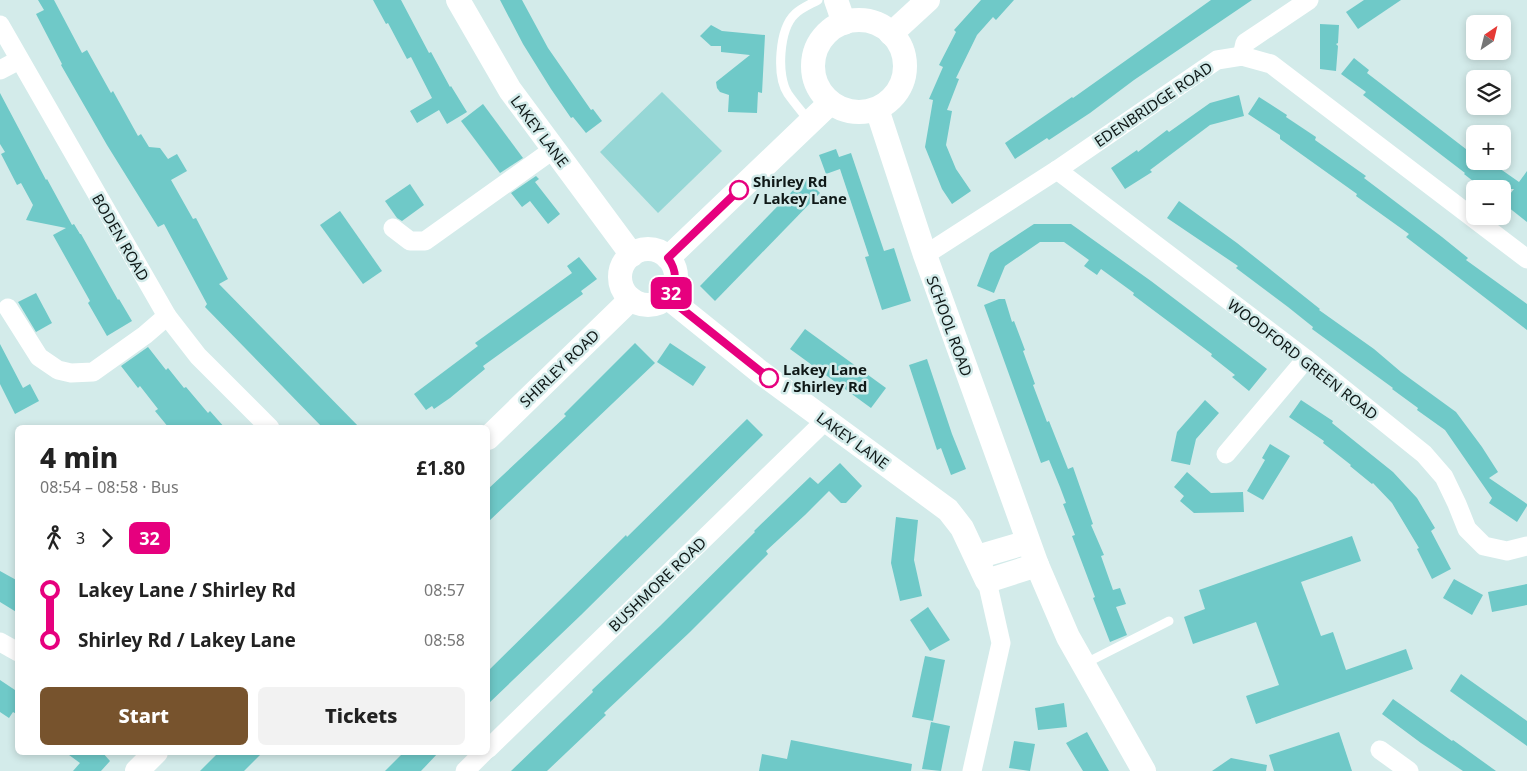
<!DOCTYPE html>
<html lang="en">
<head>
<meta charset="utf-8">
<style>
  :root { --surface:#fff; --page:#f2f2f2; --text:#222; --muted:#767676; --accent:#77532d }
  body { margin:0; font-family:"Noto Sans",sans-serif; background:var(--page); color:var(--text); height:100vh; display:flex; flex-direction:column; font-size:19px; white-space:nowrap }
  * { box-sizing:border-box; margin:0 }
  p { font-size:16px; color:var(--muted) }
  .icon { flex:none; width:28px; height:28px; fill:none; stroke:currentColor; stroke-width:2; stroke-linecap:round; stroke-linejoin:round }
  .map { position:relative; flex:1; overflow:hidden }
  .sheet { position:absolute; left:15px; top:425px; width:475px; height:330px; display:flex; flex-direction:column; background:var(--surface); border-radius:8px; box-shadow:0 2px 8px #0003 }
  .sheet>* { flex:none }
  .badge { padding:0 10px; border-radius:8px; font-size:18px; line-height:32px }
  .needle { width:32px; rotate:35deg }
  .controls { position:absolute; left:1466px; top:15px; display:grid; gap:10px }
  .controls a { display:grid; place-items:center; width:45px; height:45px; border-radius:8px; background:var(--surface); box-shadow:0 2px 8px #0003; font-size:25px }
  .map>.badge { position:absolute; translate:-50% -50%; box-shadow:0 0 0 2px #fff }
  .legs { display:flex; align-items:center; gap:8px; height:55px; padding:0 25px; font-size:16px }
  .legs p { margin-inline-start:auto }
  .summary { display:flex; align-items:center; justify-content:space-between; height:85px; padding:0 25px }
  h1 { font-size:28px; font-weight:800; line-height:38px }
  .cta { display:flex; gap:10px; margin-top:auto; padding:10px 25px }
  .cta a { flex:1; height:58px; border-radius:8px; background:var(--accent); color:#fff; font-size:20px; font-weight:800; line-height:58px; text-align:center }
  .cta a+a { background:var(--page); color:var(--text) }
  ul { padding:0 25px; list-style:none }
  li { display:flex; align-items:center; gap:18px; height:50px; font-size:19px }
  li i { display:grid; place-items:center; width:8px; height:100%; margin:0 6px; background:currentColor }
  li i::after { content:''; width:12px; height:12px; margin:-6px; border:4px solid; border-radius:50%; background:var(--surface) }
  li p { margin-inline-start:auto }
  li:first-child i { background:linear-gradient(#0000 50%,currentColor 0) }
  li:last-child i { background:linear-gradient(currentColor 50%,#0000 0) }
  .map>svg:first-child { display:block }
  .green { fill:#96d7d6 }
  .building { fill:#6fc9c8 }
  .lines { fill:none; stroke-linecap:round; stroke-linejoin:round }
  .service { stroke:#fff; stroke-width:9 }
  .minor { stroke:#fff; stroke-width:19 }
  .tertiary { stroke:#fff; stroke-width:24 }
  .line-1-casing { stroke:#fff; stroke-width:11 }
  .line-1 { stroke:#e6007e; stroke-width:8 }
  .stop-1-dot { fill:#fff; stroke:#e6007e; stroke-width:2.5 }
  .labels { text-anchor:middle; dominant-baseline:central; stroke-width:5; stroke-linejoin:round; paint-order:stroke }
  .street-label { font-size:15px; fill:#0f1817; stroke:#d3ebea }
  .stop-label { font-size:15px; font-weight:bold; fill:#0f1817; stroke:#d3ebea; text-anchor:start }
</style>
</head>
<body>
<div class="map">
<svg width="1527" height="771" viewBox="0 0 1527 771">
  <rect width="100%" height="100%" fill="#d3ebea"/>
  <!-- green -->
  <polygon class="green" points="662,92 722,151 658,213 600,152"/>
  <!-- building -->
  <g class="building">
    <polygon points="38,0 54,0 82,53 87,50 111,93 113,91 138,136 141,134 149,147 160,148 168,159 177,154 187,171 171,180 193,219 196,218 228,279 219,284 360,428 323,428 205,307 207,304 164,224 158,227 107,145 61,65 62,64 36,14 44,10"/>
    <polygon points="373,0 401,0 429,53 431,52 450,87 451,86 467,112 447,124 439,110 417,123 410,111 432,98 411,57 407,59 388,23 386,24"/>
    <polygon points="500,0 522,0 548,48 591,110 593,109 602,121 586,133 573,117 571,118 551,89 523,44"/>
    <polygon points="981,0 1014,0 996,20 993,17 977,35 956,78 959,79 947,110 952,111 946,145 956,169 971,191 952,204 942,189 925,147 933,100 929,99 943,67 939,65 956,32 954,30"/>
    <polygon points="1211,0 1252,0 1134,80 1090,113 1049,140 1047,138 1015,159 1005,143 1072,97 1073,98"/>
    <polygon points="1364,0 1401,0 1358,29 1346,12"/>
    <polygon points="1320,24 1339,25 1338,43 1336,44 1338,46 1336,71 1320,69"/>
    <polygon points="711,25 722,31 765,35 762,93 758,92 757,113 728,112 729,95 720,92 717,88 716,82 750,55 721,52 721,46 711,46 700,36"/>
    <polygon points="1354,58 1369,70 1367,73 1475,156 1475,161 1489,161 1519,182 1527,171 1527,222 1503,203 1514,189 1483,189 1464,174 1465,173 1363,95 1366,92 1341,74"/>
    <polygon points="0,93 46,180 47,179 72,225 74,224 80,234 81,234 118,300 119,299 132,321 107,336 88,303 90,301 53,235 66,228 26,220 33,205 21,183 17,185 1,154 5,152 0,144"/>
    <polygon points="1239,95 1244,116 1210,125 1150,170 1152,172 1125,189 1111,168 1137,150 1138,152 1167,130 1169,132 1210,103"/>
    <polygon points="1259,97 1287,115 1286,117 1316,137 1315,140 1366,176 1364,178 1442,237 1468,258 1466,260 1527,304 1527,330 1406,237 1409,234 1356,196 1357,194 1280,139 1280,135 1248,114"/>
    <polygon points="483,104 523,158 500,173 461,121"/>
    <polygon points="836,149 839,157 851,153 884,251 894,248 911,301 882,310 865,257 869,256 840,169 826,174 819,155"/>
    <polygon points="536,176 539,179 535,182 560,214 548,224 530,201 522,207 511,193"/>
    <polygon points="805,178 820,193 715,301 700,286"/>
    <polygon points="410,184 424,205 402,221 397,218 385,201"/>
    <polygon points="1179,201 1237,243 1320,309 1319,310 1374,349 1401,372 1456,412 1482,447 1498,472 1489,478 1527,504 1527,506 1517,522 1489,503 1492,498 1445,430 1417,410 1418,408 1392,389 1393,388 1312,329 1313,327 1288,307 1236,268 1238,266 1167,218"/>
    <polygon points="340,211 382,271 363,284 320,225"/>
    <polygon points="1034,224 1071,224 1151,281 1267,369 1249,391 1232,377 1235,375 1211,356 1212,354 1133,295 1134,293 1101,269 1097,275 1084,266 1089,260 1064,242 1040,242 1005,266 994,293 977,286 990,253"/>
    <polygon points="579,257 597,279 581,291 583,294 483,366 485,369 450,398 434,409 432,406 426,410 414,394 478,346 475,343 572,273 567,266"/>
    <polygon points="36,293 52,323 36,332 18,302"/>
    <polygon points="999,299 1005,299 1012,322 1014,321 1025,350 1023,351 1035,384 1033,385 1047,422 1049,421 1068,469 1073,467 1093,524 1091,525 1104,555 1101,556 1113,590 1120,588 1126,604 1116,607 1127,635 1110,642 1093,598 1095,597 1072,536 1075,535 1063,504 1066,503 1060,487 1049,460 1041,463 984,305"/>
    <polygon points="805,329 886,388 871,408 790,349"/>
    <polygon points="635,343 655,363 488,522 488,489 566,416 564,414"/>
    <polygon points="670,343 706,367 693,386 657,362"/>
    <polygon points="0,344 23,388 30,384 39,401 15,414 0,384"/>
    <polygon points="148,347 166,370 168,368 184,388 186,387 208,413 210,411 225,428 169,428 155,411 158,409 140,386 138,388 121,366"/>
    <polygon points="927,359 952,434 966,469 951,475 941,448 937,450 909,365"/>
    <polygon points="1205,400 1219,413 1196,439 1190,465 1171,461 1177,432"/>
    <polygon points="1301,400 1333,421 1332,423 1393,472 1417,498 1435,528 1431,531 1451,569 1432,579 1417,549 1419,548 1392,503 1373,483 1372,484 1350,466 1351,465 1323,443 1324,441 1289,417"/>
    <polygon points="747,419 763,435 581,615 488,704 488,671 626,535 627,537"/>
    <polygon points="1270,444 1290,456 1263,500 1247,491 1265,460 1262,458"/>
    <polygon points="840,463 862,486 846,503 841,503 829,491 805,515 766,551 768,554 690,632 621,697 604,713 606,715 547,771 511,771 593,692 592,690 660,626 755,532 754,531 810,477 818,484"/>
    <polygon points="1187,472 1211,493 1243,492 1244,512 1194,513 1180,501 1184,496 1174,487"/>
    <polygon points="896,517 918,520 914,560 922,596 900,601 891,563"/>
    <polygon points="1352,536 1361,561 1301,582 1321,636 1333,632 1346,670 1406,649 1413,669 1256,724 1246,696 1279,685 1256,622 1193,644 1184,617 1205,609 1199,590"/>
    <polygon points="0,571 18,581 18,613 0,602"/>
    <polygon points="1454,579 1483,595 1472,615 1443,598"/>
    <polygon points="1527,584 1527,605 1492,612 1488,592"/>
    <polygon points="928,607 950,640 930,651 910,620"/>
    <polygon points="925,656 945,660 933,721 912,717"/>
    <polygon points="1461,674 1527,721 1527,746 1450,691"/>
    <polygon points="0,680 18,692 18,715 13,712 9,718 0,712"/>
    <polygon points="1393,699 1452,741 1453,740 1496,771 1463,771 1421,743 1382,714"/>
    <polygon points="1064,703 1067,727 1038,730 1035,708"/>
    <polygon points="931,722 950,726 941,771 922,769"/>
    <polygon points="1087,732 1101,757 1109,771 1083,771 1066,743"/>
    <polygon points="1339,732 1352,771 1274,771 1269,755"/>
    <polygon points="791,740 912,764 911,771 759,771 762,754 787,759"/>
    <polygon points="1014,741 1035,744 1030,771 1009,768"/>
    <polygon points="65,752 102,752 110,761 101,771 73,771 80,763"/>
    <polygon points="219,752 263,752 244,771 200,771"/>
    <polygon points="404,752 439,752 421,771 385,771"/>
    <polygon points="1231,758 1267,765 1266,771 1212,771"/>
  </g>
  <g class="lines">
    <!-- service -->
    <g class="service">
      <path d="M810 122C803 113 795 104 788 94 776 76 779 29 795 14 801 8 811 4 818 0"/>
      <polyline points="1084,664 1169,621"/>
    </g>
    <!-- minor -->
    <g class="minor">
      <polyline points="0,25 167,316 198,356 270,428"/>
      <polyline points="1242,56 1245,43 1309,0"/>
      <polyline points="0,70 19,60"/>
      <polyline points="1057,170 1306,359 1424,454 1444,477 1457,504 1467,529 1484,546 1507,551 1527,546"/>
      <polyline points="393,228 410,241 425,241 554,149"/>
      <polyline points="925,255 1057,170 1217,60 1242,56 1271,64 1527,259"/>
      <polyline points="8,308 39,357 58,370 71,373 93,372 145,335 167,316"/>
      <polyline points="1226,454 1306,359"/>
      <polyline points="0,642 18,652"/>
      <polyline points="488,749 826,420"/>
      <polyline points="1380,750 1409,771"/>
      <polyline points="465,771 484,752"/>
      <polyline points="972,771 1001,643 987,581"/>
    </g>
    <!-- tertiary -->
    <g class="tertiary">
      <polyline points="458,0 510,90 632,255"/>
      <polyline points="836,0 844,23"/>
      <circle cx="859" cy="66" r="46"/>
      <polyline points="891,34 928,0"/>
      <polyline points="877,109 925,255 1037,565 1068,637 1144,771"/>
      <circle cx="648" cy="277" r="28"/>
      <polyline points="668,258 830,103"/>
      <polyline points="667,297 760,372 948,510 962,528 987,581 1037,565"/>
      <polyline points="488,438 631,299"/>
      <polyline points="977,557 1028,542"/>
      <polyline points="137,771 156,752"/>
    </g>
  </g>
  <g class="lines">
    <defs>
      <path id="line-1" d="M739 190 668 258C678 272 677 284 667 297L769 378"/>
    </defs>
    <!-- line-1 casing -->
    <use href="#line-1" class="line-1-casing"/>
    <!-- line-1 -->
    <use href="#line-1" class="line-1"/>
  </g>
  <!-- markers -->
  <g class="stop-1-dot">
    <circle cx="739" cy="190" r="9"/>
    <circle cx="769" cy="378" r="9"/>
  </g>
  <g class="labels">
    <!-- street labels -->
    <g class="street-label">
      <text transform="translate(1153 104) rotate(-34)">EDENBRIDGE ROAD</text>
      <text transform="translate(540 131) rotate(53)">LAKEY LANE</text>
      <text transform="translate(121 237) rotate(60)">BODEN ROAD</text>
      <text transform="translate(950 326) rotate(70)">SCHOOL ROAD</text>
      <text transform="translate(1303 359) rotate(38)">WOODFORD GREEN ROAD</text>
      <text transform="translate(559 368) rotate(-44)">SHIRLEY ROAD</text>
      <text transform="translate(853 440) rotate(36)">LAKEY LANE</text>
      <text transform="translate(657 584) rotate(-44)">BUSHMORE ROAD</text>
    </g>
    <!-- stop labels -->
    <g class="stop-label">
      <text x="753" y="181">Shirley Rd<tspan x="753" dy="17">/ Lakey Lane</tspan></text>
      <text x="783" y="369">Lakey Lane<tspan x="783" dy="17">/ Shirley Rd</tspan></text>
    </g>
  </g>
</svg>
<div class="controls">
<a><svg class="needle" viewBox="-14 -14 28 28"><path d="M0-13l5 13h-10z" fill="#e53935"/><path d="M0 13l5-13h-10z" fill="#767676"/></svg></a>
<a><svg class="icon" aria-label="layers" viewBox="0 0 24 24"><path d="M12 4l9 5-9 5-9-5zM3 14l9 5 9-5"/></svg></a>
<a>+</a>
<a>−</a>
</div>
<b class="badge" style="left:671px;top:293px;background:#e6007e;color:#fff">32</b>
<section class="sheet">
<div class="summary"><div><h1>4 min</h1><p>08:54 – 08:58 · Bus</p></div><b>£1.80</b></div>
<div class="legs"><svg class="icon" aria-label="walk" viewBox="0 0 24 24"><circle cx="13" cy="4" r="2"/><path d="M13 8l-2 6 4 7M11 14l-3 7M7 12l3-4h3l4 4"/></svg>3<svg class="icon" aria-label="forward" viewBox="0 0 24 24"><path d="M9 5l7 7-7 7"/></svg><b class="badge" style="background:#e6007e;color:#fff">32</b></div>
<ul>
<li><i style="color:#e6007e"></i><b>Lakey Lane / Shirley Rd</b><p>08:57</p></li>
<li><i style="color:#e6007e"></i><b>Shirley Rd / Lakey Lane</b><p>08:58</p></li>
</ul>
<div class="cta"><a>Start</a><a>Tickets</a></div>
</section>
</div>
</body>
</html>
